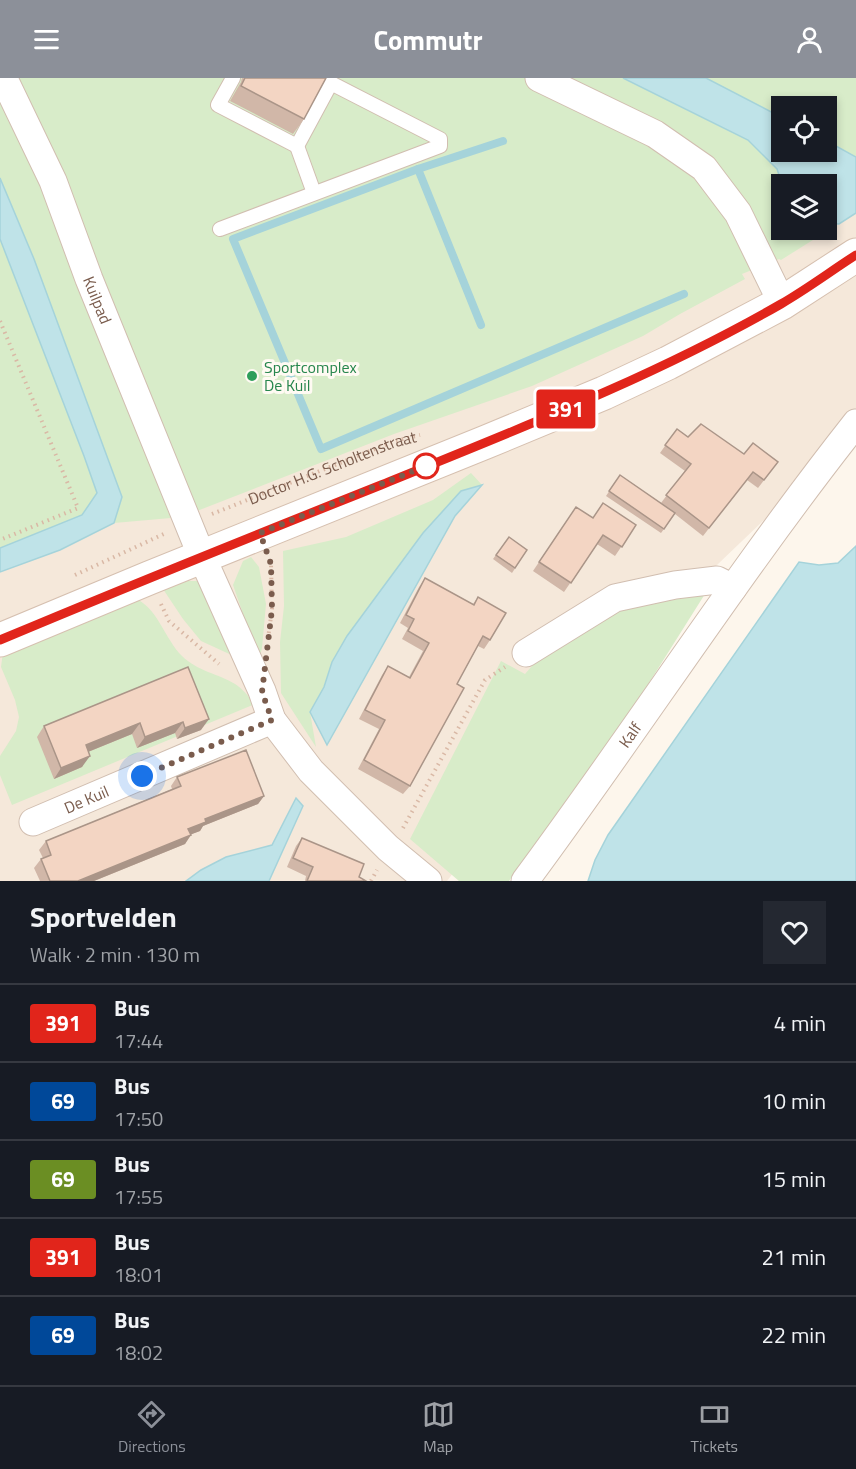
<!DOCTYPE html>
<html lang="en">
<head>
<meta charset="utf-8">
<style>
  :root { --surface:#171b24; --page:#242831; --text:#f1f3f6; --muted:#9ea1a6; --line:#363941; --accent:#8c9099 }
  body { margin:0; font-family:"Titillium Web",sans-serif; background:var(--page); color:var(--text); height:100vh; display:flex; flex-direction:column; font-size:22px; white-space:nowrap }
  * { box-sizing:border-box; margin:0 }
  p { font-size:20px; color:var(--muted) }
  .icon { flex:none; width:33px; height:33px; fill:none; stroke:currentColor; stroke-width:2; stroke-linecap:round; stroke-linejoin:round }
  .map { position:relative; height:803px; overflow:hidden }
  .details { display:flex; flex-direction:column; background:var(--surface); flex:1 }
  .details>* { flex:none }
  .badge { padding:0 12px; border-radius:4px; font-size:21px; line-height:39px }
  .tools { position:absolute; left:771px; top:18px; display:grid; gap:12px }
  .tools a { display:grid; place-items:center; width:66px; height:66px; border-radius:0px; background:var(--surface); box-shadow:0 3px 9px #0003; font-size:30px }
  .you { position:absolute; width:30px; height:30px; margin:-15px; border:4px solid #fff; border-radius:50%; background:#1a73e8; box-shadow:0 0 0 9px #1a73e833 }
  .map>.badge { position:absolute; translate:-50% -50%; box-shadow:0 0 0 3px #fff }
  .round { display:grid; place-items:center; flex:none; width:63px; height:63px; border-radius:0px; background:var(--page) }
  .headline { display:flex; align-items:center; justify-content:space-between; height:102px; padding:0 30px }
  h1 { font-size:28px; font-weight:700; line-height:45px }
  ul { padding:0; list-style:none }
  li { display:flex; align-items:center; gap:18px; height:78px; padding:0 30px; border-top:2px solid var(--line) }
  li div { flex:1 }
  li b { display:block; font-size:22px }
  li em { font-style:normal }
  li .badge { min-width:66px; font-weight:700; text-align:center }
  header { display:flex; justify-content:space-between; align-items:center; height:78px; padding:0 30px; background:var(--accent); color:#fff; font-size:27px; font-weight:700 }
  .menu { display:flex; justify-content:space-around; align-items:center; height:84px; border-top:2px solid var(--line); background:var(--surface); font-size:16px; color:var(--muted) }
  .menu a { display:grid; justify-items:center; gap:3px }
  .menu .selected { color:var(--accent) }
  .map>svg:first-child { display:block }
  .residential { fill:#f5e8da; fill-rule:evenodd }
  .green { fill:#d8ecc9; fill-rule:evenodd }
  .water { fill:#bfe3e8; stroke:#a5d3da; stroke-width:1.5 }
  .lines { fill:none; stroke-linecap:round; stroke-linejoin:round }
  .stream { stroke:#a5d3da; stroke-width:8 }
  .lane-casing { stroke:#d1beb0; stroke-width:16 }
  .street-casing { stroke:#d1beb0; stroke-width:29 }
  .secondary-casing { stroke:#d6c0b0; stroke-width:35 }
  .path { stroke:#d9b8a5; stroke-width:4; stroke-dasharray:1.5 4.5; stroke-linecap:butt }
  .lane { stroke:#fff; stroke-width:14 }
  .street { stroke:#fff; stroke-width:27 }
  .secondary { stroke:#fff; stroke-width:33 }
  .wall { fill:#d1b7a8 }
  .shaded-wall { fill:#aa9588 }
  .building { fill:#f3d5c3; stroke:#aa9588; stroke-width:1.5 }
  .line-casing { stroke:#fff; stroke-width:14 }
  .line { stroke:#e1251b; stroke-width:9 }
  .walk { stroke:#7a5c4d; stroke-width:6; stroke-dasharray:0 10.8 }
  .leisure-dot { fill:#2e9e5b; stroke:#fffaf3; stroke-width:2 }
  .stop-dot { fill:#fff; stroke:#e1251b; stroke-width:3 }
  .labels { text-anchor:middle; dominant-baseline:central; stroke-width:6; stroke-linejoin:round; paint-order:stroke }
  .street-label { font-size:16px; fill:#7a5c4d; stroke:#fffaf3 }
  .leisure-label { font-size:16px; fill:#27864d; stroke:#fffaf3; text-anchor:start }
</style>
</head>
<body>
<header><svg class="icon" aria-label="menu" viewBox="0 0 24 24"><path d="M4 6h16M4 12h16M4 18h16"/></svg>Commutr<svg class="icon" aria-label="person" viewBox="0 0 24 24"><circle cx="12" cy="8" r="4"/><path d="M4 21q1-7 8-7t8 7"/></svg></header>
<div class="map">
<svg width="856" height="803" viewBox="0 0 856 803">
  <rect width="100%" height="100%" fill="#fdf6ec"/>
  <!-- residential -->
  <path class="residential" d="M0 0H856V354L603 596 447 803H0ZM782 28H826V74H782ZM782 106H826V152H782Z"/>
  <!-- green -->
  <g class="green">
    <path d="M0 0H856V135L781 182 779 181 742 196 745 201 680 236 643 258 532 308 394 356 197 433 193 424 167 431 171 440 114 445 60 472 0 494ZM782 28H826V74H782ZM782 106H826V152H782Z"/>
    <polygon points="471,395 482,407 461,413 423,455 347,558 332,584 324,609 310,634 316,669 281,615 280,564 284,528 283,473 346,459 433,422"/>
    <polygon points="251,479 259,489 266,526 262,570 259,582 233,507 243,483"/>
    <polygon points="188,503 198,503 207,510 238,580 201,563 183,541 163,511"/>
    <polygon points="710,508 630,635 509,803 459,803 410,761 501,583 525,596 544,574 606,531"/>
    <path d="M137 521C159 533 165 561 182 578 197 593 219 596 235 606 243 611 249 619 255 626L12 727 0 697V678L16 653 19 639 15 622 1 589 3 574Z"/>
  </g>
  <!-- water -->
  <g class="water">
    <polygon points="623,0 706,0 781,39 782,74 826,74 827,63 856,79 856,135 839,146 827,145 826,106 782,106 777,91 748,62"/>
    <polygon points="0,100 34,181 122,419 114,445 60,472 0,494 0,470 82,437 97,415 84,378 0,161"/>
    <polygon points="482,407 455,438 327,667 310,634 324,609 332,584 347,558 423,455 461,413"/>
    <polygon points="856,468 856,803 588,803 595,782 608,757 799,484 819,487 838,485"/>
    <polygon points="296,720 303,728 269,803 186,803 201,792 226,779 272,767"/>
  </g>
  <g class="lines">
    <!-- stream -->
    <g class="stream">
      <polyline points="418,91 233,161 321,371 684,216"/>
      <polyline points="481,247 418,91 503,63"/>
    </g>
    <defs>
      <g id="lane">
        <polyline points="233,0 218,27 297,68 331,5"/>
        <polyline points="297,68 314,115"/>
        <polyline points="220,151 440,68 440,61 321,0"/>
      </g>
      <g id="street">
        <path id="s2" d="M1 0 5 3 53 103 89 201 202 479 262 613 272 642 311 693 388 770 428 803"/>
        <polyline points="539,0 655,56 704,90 738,135 782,225"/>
        <polyline points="526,575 615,520 675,507 717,502 733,510"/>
        <path id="s3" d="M33 744 272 642"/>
        <path id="s4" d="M525 803C637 652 739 493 856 345"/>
      </g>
      <polyline id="secondary" points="0,562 149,500 486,364 604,315 668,285 782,225 856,177"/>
    </defs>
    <!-- lane casing -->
    <use href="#lane" class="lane-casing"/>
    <!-- street casing -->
    <use href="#street" class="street-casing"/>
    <!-- secondary casing -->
    <use href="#secondary" class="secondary-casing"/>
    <!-- path -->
    <g class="path">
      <polyline points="0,243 78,430 0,462"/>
      <path id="s1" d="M212 436 395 363 420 357"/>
      <polyline points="75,497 166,455"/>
      <polyline points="161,526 169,543 219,586"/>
      <polyline points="268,561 272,531 271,486 270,482"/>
      <polyline points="403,750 485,602 505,589"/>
      <polyline points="371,803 377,792"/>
    </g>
    <!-- lane -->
    <use href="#lane" class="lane"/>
    <!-- street -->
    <use href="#street" class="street"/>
    <!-- secondary -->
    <use href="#secondary" class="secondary"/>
  </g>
  <!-- wall -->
  <g class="wall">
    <polygon points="242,0 326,0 304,41 293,56 230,23 241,4"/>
    <polygon points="677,351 688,359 744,376 778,384 758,410 747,402 703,458 675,436 661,455 606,418 620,397 661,425 685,393 660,375"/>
    <polygon points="576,429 593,440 636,447 615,478 597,466 564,514 533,493"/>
    <polygon points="509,459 527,472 512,495 493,481"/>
    <polygon points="425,500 473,526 478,519 490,562 484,571 478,568 457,606 410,708 403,716 358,691 379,651 359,641 382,597 388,588 409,599 423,573 402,561 408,550 400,545 419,509"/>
    <polygon points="188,589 201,652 177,661 175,655 137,670 132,656 88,674 82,689 54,701 37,659 44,648"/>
    <polygon points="177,699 264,718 258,726 203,748 200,753 191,756 185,766 94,803 40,803 34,790 41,781 43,780 39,772 46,763 172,711 171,708"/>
    <polygon points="302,760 359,799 366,803 305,803 306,798 287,789 296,768"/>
  </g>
  <!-- shaded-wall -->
  <g class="shaded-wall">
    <polygon points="209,641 201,652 177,661 185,650"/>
    <polygon points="183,644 175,655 137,670 145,659"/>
    <polygon points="140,645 132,656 78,678 86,667"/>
    <polygon points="90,678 82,689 54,701 61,690"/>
    <polygon points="264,718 258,726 203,748 200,753 182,760 188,751 205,741"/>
    <polygon points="191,757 185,766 94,803 78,803"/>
  </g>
  <!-- building -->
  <g class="building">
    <polygon points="245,0 326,0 304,41 241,8"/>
    <polygon points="701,346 744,376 753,365 778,384 764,402 753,394 709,450 666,417 691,386 665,367 677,351 688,359"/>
    <polygon points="620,397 675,435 664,451 609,413"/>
    <polygon points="603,425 636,447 622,469 603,457 571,505 539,484 576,429 593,440"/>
    <polygon points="509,459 527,472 515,490 496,477"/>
    <polygon points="425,500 474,527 478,519 506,535 490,562 483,558 457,606 464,610 410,708 364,682 385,642 365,632 388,588 410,600 429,565 408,553 414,541 406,537"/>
    <polygon points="188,589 209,641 185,650 183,644 145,659 140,645 86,667 90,678 61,690 44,648"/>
    <polygon points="246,672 264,718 205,741 206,744 188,751 191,757 78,803 50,803 41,781 51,777 46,763 181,708 177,699"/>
    <polygon points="302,760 364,786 359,799 366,803 307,803 313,789 293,780"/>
  </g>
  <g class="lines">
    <defs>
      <path id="line" d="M0 562C126 509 253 458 381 407 516 352 654 299 781 226 807 211 831 193 856 177"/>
    </defs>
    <!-- line casing -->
    <use href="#line" class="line-casing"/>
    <!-- line -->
    <use href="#line" class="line"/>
    <!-- walk -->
    <polyline class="walk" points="142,698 272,642 262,614 272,531 271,486 260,455 426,388"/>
  </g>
  <!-- markers -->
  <circle class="leisure-dot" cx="252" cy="298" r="6"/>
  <circle class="stop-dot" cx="426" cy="388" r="12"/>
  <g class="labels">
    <!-- street labels -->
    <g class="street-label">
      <text stroke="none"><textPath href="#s2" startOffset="243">Kuilpad</textPath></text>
      <text stroke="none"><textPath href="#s1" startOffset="129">Doctor H.G. Scholtenstraat</textPath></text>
      <text stroke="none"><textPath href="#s4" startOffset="180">Kalf</textPath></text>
      <text stroke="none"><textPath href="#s3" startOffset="58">De Kuil</textPath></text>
    </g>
    <!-- leisure labels -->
    <g class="leisure-label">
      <text x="264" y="289">Sportcomplex<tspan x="264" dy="18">De Kuil</tspan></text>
    </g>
  </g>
</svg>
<div class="tools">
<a><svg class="icon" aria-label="locate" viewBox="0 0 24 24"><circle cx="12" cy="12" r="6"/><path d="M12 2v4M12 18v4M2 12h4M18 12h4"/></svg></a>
<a><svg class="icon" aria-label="layers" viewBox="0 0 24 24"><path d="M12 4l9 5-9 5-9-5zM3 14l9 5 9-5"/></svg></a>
</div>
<div class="you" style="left:142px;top:698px"></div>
<b class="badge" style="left:566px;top:331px;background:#e1251b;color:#fff">391</b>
</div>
<section class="details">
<div class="headline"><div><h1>Sportvelden</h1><p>Walk · 2 min · 130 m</p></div><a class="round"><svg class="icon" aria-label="heart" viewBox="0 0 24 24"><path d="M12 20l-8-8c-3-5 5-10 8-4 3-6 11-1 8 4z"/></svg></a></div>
<ul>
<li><span class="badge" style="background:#e1251b;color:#fff">391</span><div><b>Bus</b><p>17:44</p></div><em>4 min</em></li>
<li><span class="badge" style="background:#004899;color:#fff">69</span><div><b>Bus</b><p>17:50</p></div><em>10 min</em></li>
<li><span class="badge" style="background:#6b8e23;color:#fff">69</span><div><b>Bus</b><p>17:55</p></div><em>15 min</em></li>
<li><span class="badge" style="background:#e1251b;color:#fff">391</span><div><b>Bus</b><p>18:01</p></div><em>21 min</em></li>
<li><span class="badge" style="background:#004899;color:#fff">69</span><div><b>Bus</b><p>18:02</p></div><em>22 min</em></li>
</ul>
</section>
<nav class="menu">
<a class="selected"><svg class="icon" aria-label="directions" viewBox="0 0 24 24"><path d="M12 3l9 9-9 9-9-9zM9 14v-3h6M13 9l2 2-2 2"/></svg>Directions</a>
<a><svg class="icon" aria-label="map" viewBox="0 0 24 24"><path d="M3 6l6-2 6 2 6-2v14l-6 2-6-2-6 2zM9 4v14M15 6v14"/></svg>Map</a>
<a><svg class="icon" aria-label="tickets" viewBox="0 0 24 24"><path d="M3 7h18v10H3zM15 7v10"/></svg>Tickets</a>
</nav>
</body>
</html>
